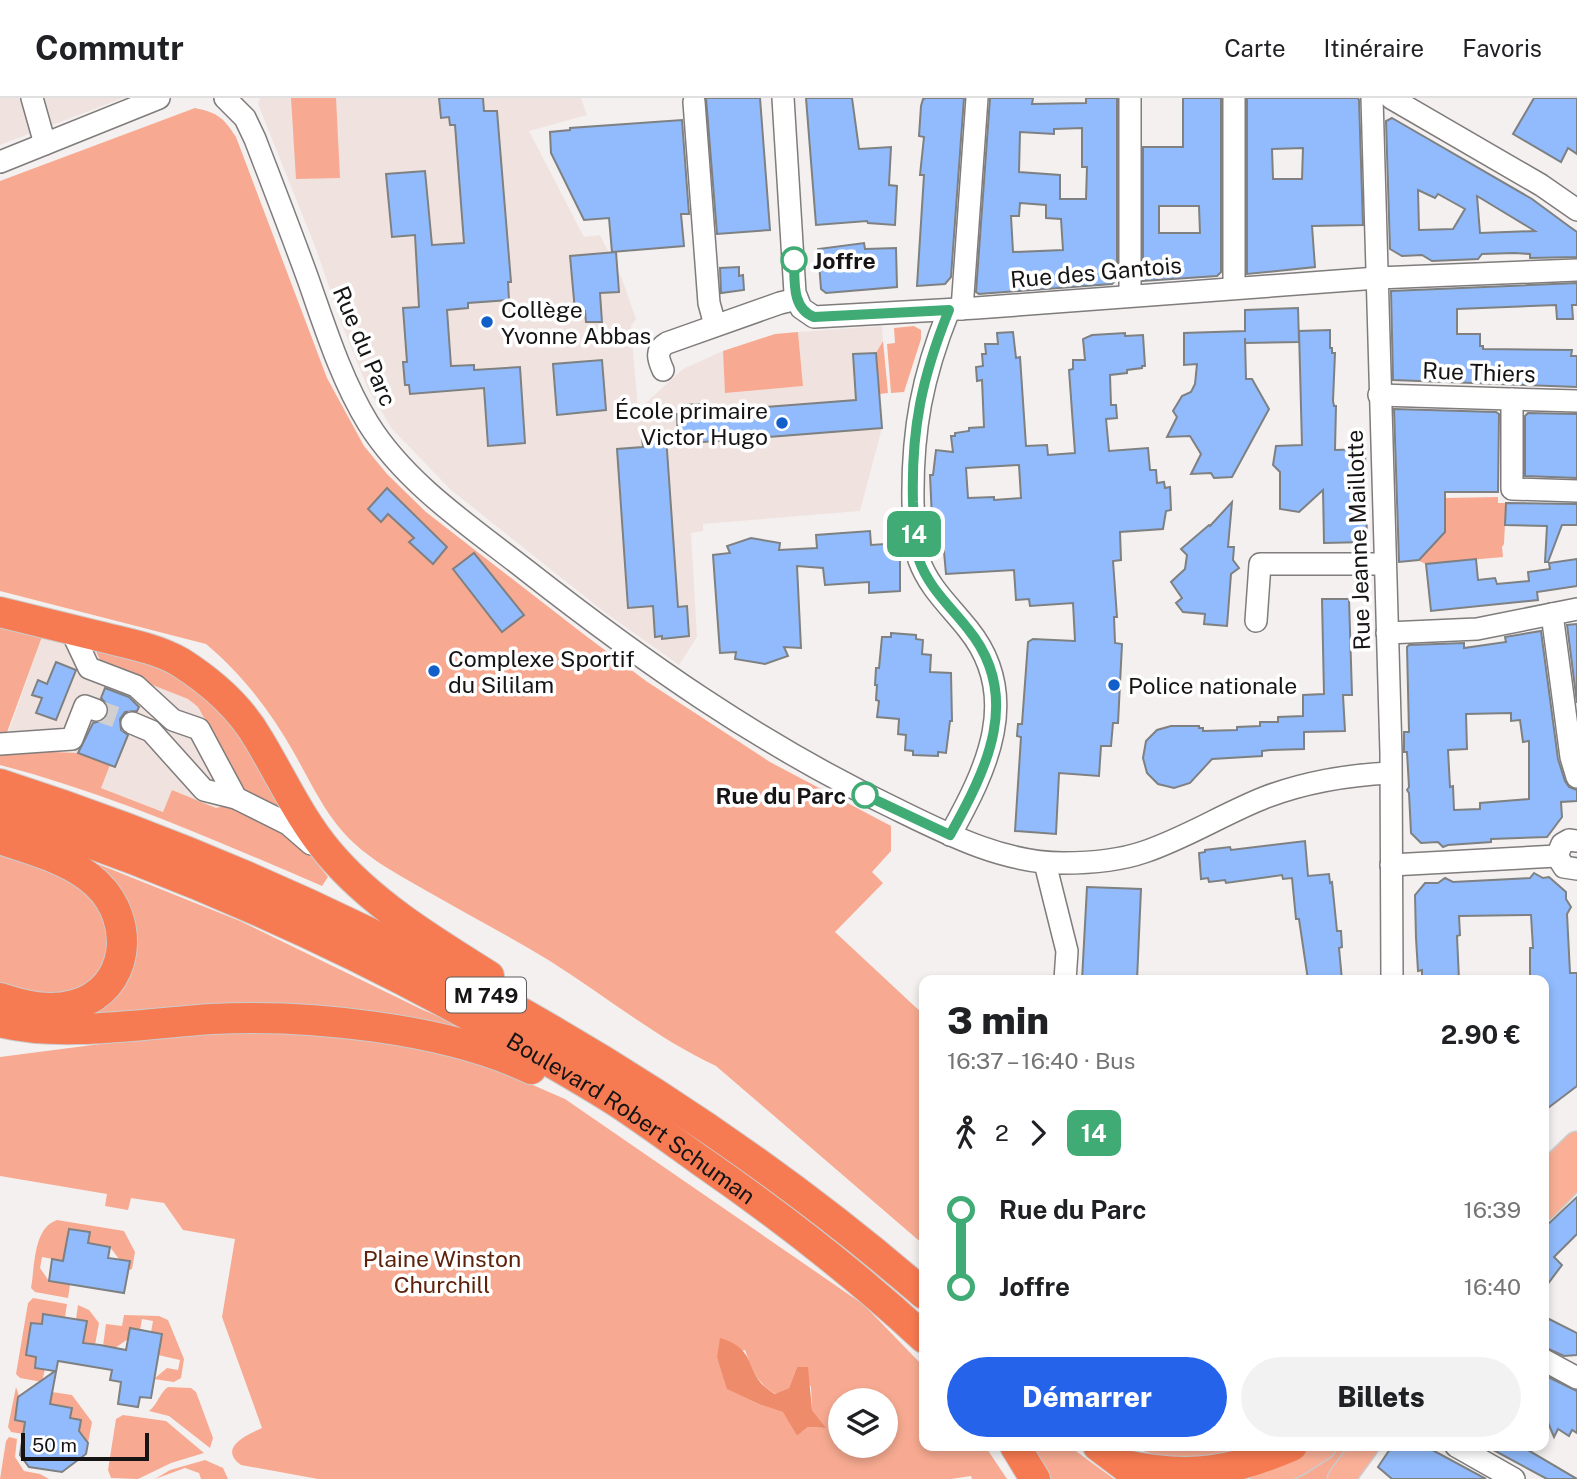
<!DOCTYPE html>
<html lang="fr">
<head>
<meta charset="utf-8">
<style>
  :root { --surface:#fff; --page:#f2f2f2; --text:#202124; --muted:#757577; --line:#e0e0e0; --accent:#2563eb }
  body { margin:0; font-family:"Public Sans",sans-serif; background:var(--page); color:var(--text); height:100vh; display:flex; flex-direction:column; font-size:26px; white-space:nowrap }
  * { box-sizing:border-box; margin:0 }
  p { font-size:23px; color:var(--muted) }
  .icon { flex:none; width:38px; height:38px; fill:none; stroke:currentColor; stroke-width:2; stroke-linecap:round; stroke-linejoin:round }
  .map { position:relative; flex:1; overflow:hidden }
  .panel { position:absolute; left:919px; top:877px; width:630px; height:476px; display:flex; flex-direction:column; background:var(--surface); border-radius:14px; box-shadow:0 4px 10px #0003 }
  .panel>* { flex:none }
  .badge { padding:0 14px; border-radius:10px; font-size:24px; line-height:46px }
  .tools { position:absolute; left:828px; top:1290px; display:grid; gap:14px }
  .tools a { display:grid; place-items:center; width:70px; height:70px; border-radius:50%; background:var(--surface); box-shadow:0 4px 10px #0003; font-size:35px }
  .scale { position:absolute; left:21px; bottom:18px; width:128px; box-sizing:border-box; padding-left:7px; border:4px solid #161414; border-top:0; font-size:19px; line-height:24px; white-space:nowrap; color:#161414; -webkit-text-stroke:5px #fff; paint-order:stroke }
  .map>.badge { position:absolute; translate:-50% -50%; box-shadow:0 0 0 4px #fff }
  .legs { display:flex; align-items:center; gap:10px; height:77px; padding:0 28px; font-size:23px }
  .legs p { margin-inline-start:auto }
  .overview { display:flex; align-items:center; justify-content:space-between; height:119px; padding:0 28px }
  h1 { font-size:38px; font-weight:800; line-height:52px }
  .action { display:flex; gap:14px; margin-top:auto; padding:14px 28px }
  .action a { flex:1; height:80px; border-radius:42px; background:var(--accent); color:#fff; font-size:28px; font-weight:800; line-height:80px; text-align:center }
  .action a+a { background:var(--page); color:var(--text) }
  ul { padding:0 28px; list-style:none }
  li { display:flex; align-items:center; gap:24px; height:77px; font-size:26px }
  li i { display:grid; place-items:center; width:10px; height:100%; margin:0 9px; background:currentColor }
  li i::after { content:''; width:18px; height:18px; margin:-9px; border:5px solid; border-radius:50%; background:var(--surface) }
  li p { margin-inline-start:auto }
  li:first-child i { background:linear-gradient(#0000 50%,currentColor 0) }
  li:last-child i { background:linear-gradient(currentColor 50%,#0000 0) }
  header { display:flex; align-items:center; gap:42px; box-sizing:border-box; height:98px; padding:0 35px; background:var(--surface); border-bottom:2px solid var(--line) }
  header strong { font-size:33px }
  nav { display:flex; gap:38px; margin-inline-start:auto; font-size:24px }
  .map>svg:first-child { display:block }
  .built { fill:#f0e3df }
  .green { fill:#f7aa91; fill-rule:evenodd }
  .water { fill:#ee8b6b }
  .building { fill:#91bbfc; stroke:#7e8082; stroke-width:2; fill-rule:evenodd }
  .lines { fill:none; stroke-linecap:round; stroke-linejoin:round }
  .minor-tunnel { stroke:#d3cfce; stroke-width:21; stroke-dasharray:21 10; stroke-linecap:butt }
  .minor-casing { stroke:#7f7c7b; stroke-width:24 }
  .major-casing { stroke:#cccbcb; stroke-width:29 }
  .highway-casing { stroke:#cccbcb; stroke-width:32 }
  .minor { stroke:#fff; stroke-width:21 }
  .major { stroke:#fab097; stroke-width:26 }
  .highway { stroke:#f77b52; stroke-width:30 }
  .line-1-casing { stroke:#fff; stroke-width:16 }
  .line-1 { stroke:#40ab75; stroke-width:10 }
  .stop-1-dot { fill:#fff; stroke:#40ab75; stroke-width:3.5 }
  .poi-dot { fill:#135fc9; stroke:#fff; stroke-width:2.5 }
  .labels { text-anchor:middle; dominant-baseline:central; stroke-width:7; stroke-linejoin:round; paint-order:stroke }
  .shield { fill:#fff; stroke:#5c5a5a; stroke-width:2 }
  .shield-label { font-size:21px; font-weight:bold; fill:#161414 }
  .stop-label { font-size:23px; font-weight:bold; fill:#161414; stroke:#fff; text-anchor:start }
  .street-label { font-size:23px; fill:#161414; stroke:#fff }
  .poi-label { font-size:23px; fill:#161414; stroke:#fff; text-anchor:start }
  .park-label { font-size:23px; fill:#5e210a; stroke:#fff }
</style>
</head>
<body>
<header>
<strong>Commutr</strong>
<nav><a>Carte</a><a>Itinéraire</a><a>Favoris</a></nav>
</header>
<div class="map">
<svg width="1577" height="1381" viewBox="0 0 1577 1381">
  <rect width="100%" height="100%" fill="#f4f0ef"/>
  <!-- built -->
  <g class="built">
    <polygon points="0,0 123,0 0,47"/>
    <polygon points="260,0 581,0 587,17 529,33 584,139 600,137 622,181 636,221 631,228 638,312 683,271 723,253 726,294 803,288 798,234 882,228 883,243 876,255 882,330 860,413 703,426 703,433 691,435 697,539 679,567 603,513 451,392 392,331 368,291 342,227 316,151 258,6"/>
    <polygon points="43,536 94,548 99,563 188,601 198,609 249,700 286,718 216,710 172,692 164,714 2,652"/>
  </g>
  <!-- green -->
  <g class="green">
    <polygon points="291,0 336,0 340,80 296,81"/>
    <path d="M195 10C218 15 223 19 236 39L327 280 364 348 387 376 426 414 582 535 646 583 770 664 891 728V753L872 774 883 785 835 834 924 917V1147L716 968C656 940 606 898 550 863 509 838 467 816 425 792 396 775 366 760 343 734 322 710 309 681 293 653 270 613 242 576 206 546L0 493V83Z"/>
    <polygon points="914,228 921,232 921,241 904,294 891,295 887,246 895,245 894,230"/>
    <polygon points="798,234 803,288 725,295 723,253 775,236"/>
    <polygon points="883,243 888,295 879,296 876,255"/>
    <polygon points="1498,399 1498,405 1506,405 1504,446 1502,449 1503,459 1426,466 1417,462 1416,446 1436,444 1443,437 1445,400"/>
    <polygon points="0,525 43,536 6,637 0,638"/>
    <polygon points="92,544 176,573 230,616 286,718 249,700 198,609 188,601 102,567"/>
    <path d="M0 652 78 655 110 667 101 690 163 714 172 692 216 710 229 707 297 740 328 779 322 788C217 743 111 696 0 667Z"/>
    <polygon points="0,752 60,776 93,801 109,829 106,865 89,887 52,899 0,889"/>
    <polygon points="88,762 240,823 423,912 469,931 461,936 69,925 121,880"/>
    <path d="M185 935 352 936 468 959 565 1001 864 1207 924 1269V1348H985L1007 1381H972L971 1378 951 1381H318L241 1367C217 1350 248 1336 262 1330L222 1219 235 1141 183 1132 164 1105 131 1100 128 1112 105 1108 107 1096 0 1078V959ZM745 1252C752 1271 757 1286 776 1296L789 1290 797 1269 811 1289 812 1312 825 1330 808 1329 797 1338 784 1314 761 1307 728 1291 717 1260ZM840 1302H886V1348H840Z"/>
    <path d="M57 1122 124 1133 135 1154 132 1171 129 1172 130 1164 119 1161 110 1149 88 1145 90 1134 69 1131 63 1163 42 1159 40 1170 49 1183 70 1187 68 1200 35 1194 31 1190C35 1168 33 1130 57 1122Z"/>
    <polygon points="33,1200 67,1206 65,1219 44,1216 42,1226 31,1225 26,1257 36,1259 35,1270 45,1271 42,1284 20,1280 16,1276 28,1205"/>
    <polygon points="78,1207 89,1212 99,1225 95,1247 83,1245 87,1223 76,1221"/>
    <polygon points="124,1217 159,1218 168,1222 184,1261 181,1280 174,1284 154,1281 167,1270 178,1272 180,1262 158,1257 162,1236 151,1234 153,1223 142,1221 140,1232 130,1230 128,1241 115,1250 103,1248 106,1226 122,1228"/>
    <polygon points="16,1289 19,1298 15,1321 25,1324 23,1336 11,1334 8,1329"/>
    <path d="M168 1289 191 1290 196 1294 213 1340 210 1350 169 1318 149 1313C158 1306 160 1294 168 1289Z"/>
    <polygon points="52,1294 72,1297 92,1324 88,1345 70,1320 71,1310 50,1306"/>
    <polygon points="123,1317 166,1323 204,1355 171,1365 138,1381 111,1380 108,1372 116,1321"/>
    <polygon points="9,1339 17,1341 15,1359 24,1373 40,1376 49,1381 0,1381 6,1343"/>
    <polygon points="1030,1348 1069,1348 1114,1381 1049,1381"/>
    <polygon points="1132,1348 1266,1348 1235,1362 1171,1361 1143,1353"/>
    <polygon points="1338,1348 1356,1348 1332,1381 1285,1381 1306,1370"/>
    <polygon points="205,1362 223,1370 228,1381 201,1381 199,1375 185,1370 155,1381 170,1372"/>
  </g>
  <!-- water -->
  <path class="water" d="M720 1240C761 1252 742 1278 775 1296L789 1290 797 1269H808L812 1312 826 1330 808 1329 797 1338 783 1314 761 1307 727 1291 717 1260Z"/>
  <!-- building -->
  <g class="building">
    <polygon points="439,0 483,0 484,13 497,13 511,184 508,184 509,202 468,205 468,210 447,212 451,268 474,267 474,272 520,269 525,345 488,348 484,290 410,296 409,287 405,287 403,264 407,264 403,210 419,209 415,137 392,139 386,76 425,73 432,147 464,145 455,27 450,27 449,19 441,20"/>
    <polygon points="706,0 760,0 770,132 717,136"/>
    <polygon points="806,0 852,0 859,51 891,49 889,87 897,88 895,127 868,125 867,123 816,127"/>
    <polygon points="926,0 964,0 951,179 945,186 917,188 924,77 920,77 924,39 919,38 921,8 923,1"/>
    <path d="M990 0H1033L1032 6 1086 5V0H1117V181L1112 186 979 196 976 194ZM1082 30V69H1087L1086 101H1060V77L1019 74 1020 34 1054 36V31ZM1020 105 1046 107V120L1061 121 1063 152 1013 154 1011 118H1019Z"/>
    <path d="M1183 0H1221V174L1217 178 1143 183V49H1183ZM1159 108H1199L1200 135H1159Z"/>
    <path d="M1247 0H1358L1359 2 1363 127 1312 128 1315 169 1247 176ZM1303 50 1302 81H1273L1272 51Z"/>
    <polygon points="1534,0 1577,0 1577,56 1568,50 1561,64 1513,36"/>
    <path d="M1392 20 1532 101 1570 129 1577 134V159L1530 160V156L1514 155 1482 156 1478 161 1432 163 1422 157 1402 158 1390 151 1386 23ZM1418 92 1435 100 1438 96 1465 111 1453 131 1419 132ZM1477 98 1535 133 1480 135Z"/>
    <polygon points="682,22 689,116 681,116 684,148 612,154 609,120 584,122 551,55 550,34 570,32 570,30"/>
    <polygon points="864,145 865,151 896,150 897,189 826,195 821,191 818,151"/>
    <polygon points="616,154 619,194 600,195 602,224 586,224 585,213 575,213 570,158"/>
    <polygon points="739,169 739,178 743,177 744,192 721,195 720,170"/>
    <polygon points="1577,185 1577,207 1572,207 1573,221 1557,221 1556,207 1457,211 1457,236 1480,236 1480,248 1483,248 1483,251 1572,252 1571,258 1577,258 1577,289 1393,282 1391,193"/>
    <polygon points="1298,210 1299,244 1245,245 1245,240 1246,281 1252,281 1269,311 1232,379 1214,380 1211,375 1191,376 1201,356 1190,338 1167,339 1177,319 1173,313 1182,298 1191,294 1195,286 1197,266 1184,267 1184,235 1245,233 1245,212"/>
    <polygon points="1330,232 1330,250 1332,250 1332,255 1335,255 1333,303 1334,308 1336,308 1335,352 1365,351 1367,444 1324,445 1323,392 1299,414 1280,411 1280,374 1273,367 1276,348 1302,347 1299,233"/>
    <path d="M1013 234 1016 260 1020 259 1026 348 1047 347 1048 357 1075 355 1069 272 1073 271V262H1085L1083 241 1092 237 1125 235V238L1143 237 1145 268H1142V270L1127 272V275L1110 277 1111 307H1116L1117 320 1106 321 1109 353 1148 350 1150 372H1156L1157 385 1164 384 1165 390 1170 389 1171 412 1166 413 1163 431 1120 434 1121 462 1113 463 1117 519H1114L1115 545 1122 546 1118 625H1113L1111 648H1101L1099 678 1059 675 1056 736 1015 733 1021 639 1017 638 1018 626H1022L1028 544 1033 541 1075 543 1073 505 1030 508 1029 501 1016 502 1014 472 946 476 941 420 932 421 930 377H933L936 352 953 354 951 338H955V335L969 333V330L984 329 982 282 977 283 976 269 983 268 982 256H986L985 246H998L997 235ZM1019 367 1021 400 994 402V399L968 400 966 370Z"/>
    <polygon points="876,255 882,330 678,346 677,316 682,316 682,307 701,306 701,314 856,302 853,256"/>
    <polygon points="602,262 606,312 557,317 553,266"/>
    <polygon points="1394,311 1496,314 1499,316 1498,394 1445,394 1445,434 1419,462 1399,464"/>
    <polygon points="1528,315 1577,316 1577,380 1525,378 1525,318"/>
    <polygon points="666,338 678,509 687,508 689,538 662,541 662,538 655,539 653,508 628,510 617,351 643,349 642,340"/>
    <polygon points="387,390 447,449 433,466 409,444 414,440 388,416 381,424 368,411"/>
    <polygon points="1232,404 1228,449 1234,449 1233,462 1239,470 1231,476 1227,528 1204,526 1205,516 1183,514 1176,505 1182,500 1171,484 1185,471 1187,457 1181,451 1209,427 1210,428"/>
    <polygon points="1506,405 1577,406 1577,427 1562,427 1548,464 1545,464 1547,428 1505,427"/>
    <polygon points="870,433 871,447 900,445 900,493 869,495 869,484 825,487 823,470 797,468 801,550 784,549 788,558 765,566 735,561 736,554 720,555 713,457 730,455 727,448 751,440 780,445 779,452 817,450 816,437"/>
    <polygon points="474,455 524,517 502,534 453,471"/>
    <polygon points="1476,461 1478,482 1495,480 1497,486 1529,483 1528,474 1550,471 1549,465 1577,461 1577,488 1537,494 1538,502 1431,513 1426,466"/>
    <polygon points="1322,501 1349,501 1352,597 1343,597 1345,633 1304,634 1304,651 1270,652 1262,653 1262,658 1212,661 1190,685 1174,690 1158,686 1147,675 1143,660 1146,643 1157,632 1171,628 1199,628 1199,630 1203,630 1203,633 1237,632 1237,629 1260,628 1260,624 1278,624 1278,619 1303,618 1303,597 1324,596"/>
    <polygon points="1577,526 1577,605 1567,527"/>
    <path d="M1541 533 1558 661 1565 683 1569 689 1577 692V703L1561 704 1562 719 1547 739 1491 741V744L1448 747 1443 749 1438 744 1421 745 1411 735 1409 695 1407 692 1409 689 1407 654H1404V634H1409L1407 549 1409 547 1464 545V550L1506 544 1505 539ZM1511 615V623L1520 622 1523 644 1529 643V701L1480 705V711L1454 712 1453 688 1450 689 1448 652 1467 651 1466 616Z"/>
    <polygon points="891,535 916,537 916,541 923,542 922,556 931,557 930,574 951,575 952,623 950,623 946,655 938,654 938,658 913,657 913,653 905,652 906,637 898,636 899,621 877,619 879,603 876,602 877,587 875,587 876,570 879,570 882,539 891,539"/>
    <polygon points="56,564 76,572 56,622 36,615 42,600 32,597 38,582 47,586"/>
    <polygon points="105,590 129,599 139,609 137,613 125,614 120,621 121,632 128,637 115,669 78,655 93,625 104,622 108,617 109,609 101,600"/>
    <polygon points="1305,743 1308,778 1329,776 1330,785 1332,784 1337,833 1341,833 1342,849 1339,850 1342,882 1308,882 1299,821 1296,821 1292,780 1283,781 1282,777 1226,785 1225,782 1209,784 1208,780 1201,781 1199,755 1205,754 1205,752 1230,749 1231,752"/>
    <polygon points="1534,775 1543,780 1549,779 1566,794 1566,801 1571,809 1567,816 1570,875 1577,875 1577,988 1544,1013 1544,882 1530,882 1530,850 1533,850 1531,817 1459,818 1460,837 1457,838 1459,882 1426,882 1426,878 1422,878 1422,872 1418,873 1416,840 1415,797 1425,785 1438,785 1445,780 1453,784 1530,780"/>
    <polygon points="1087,789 1141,791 1137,882 1082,882"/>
    <polygon points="1577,1099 1577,1136 1554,1159 1562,1167 1544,1191 1544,1130"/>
    <polygon points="69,1131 90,1134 88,1145 110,1149 108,1160 130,1163 124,1195 49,1183 52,1161 63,1163"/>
    <polygon points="43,1216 87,1223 83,1245 100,1247 126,1252 130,1230 162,1236 151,1300 140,1299 138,1309 118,1306 121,1284 110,1282 112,1272 58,1263 50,1306 72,1310 70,1320 81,1322 79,1333 88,1345 86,1356 62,1374 29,1369 20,1357 25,1324 15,1322 18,1299 55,1273 35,1270 36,1259 26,1257 31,1225 42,1226"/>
    <polygon points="1549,1221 1577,1235 1577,1257 1564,1258 1544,1249 1544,1231"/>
    <polygon points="1544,1277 1577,1293 1577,1335 1572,1332 1569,1338 1558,1331 1554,1339 1544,1315"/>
    <polygon points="1392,1348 1425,1348 1486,1381 1392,1381 1378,1369"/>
    <polygon points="1486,1348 1521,1348 1577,1381 1547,1381"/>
  </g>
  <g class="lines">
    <!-- minor-tunnel -->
    <polyline class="minor-tunnel" points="96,612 132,625"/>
    <defs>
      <g id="minor">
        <polyline points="32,0 45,46"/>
        <path d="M225 0 245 20 255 41C273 88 291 134 308 181 325 229 341 281 368 325 406 386 470 428 526 472 642 563 760 646 894 710 947 736 1003 765 1063 765 1090 765 1118 763 1144 754 1186 740 1225 715 1266 699 1306 684 1348 677 1390 675"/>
        <polyline points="783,0 795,195 801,210 814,219 976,210 1377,180 1577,172"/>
        <polyline points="1234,0 1234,189"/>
        <polyline points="1372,0 1391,655 1392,882"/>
        <polyline points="1391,0 1541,87 1577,112"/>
        <polyline points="694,4 709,205 715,227"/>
        <polyline points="0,64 159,0"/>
        <polyline points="1130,197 1130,0"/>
        <polyline points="962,211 977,0"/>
        <path d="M949 212C922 279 912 332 913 404 914 423 913 443 919 462 929 490 950 508 968 531 1022 598 987 671 950 737"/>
        <path d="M663 272C658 261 655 252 667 245L780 205 797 201"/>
        <polyline points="1379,297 1577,303"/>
        <polyline points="1512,301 1512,391 1577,393"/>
        <polyline points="1552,516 1571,659 1577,679"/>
        <polyline points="1256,523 1260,466 1384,466"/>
        <polyline points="71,532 89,570 136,588 173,622 199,631 236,700 288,726 311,746"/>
        <polyline points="1387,535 1477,531 1577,511"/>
        <polyline points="132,625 151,633 204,692 236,700"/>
        <polyline points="0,646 72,641 85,608 96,612"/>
        <polyline points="1577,743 1569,742 1562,746 1557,758 1564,769 1577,771"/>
        <polyline points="1045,765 1067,853 1065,882"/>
        <polyline points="1391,767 1557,758"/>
        <polyline points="1544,1262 1577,1280"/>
        <polyline points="1456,1348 1514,1381"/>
      </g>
      <g id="major">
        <polyline points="1544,1079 1577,1047"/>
        <polyline points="1544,1109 1577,1075"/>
        <polyline points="1264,1381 1298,1364 1323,1348"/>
        <polyline points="1341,1381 1365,1348"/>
      </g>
      <g id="highway">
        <path d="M0 514C33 522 66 530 98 538 125 545 156 550 180 564 210 583 241 610 259 642 282 680 300 721 329 755 372 806 433 843 489 878"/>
        <path d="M0 686C330 792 661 969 924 1196"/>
        <path id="s1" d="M0 714C178 772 349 848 511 941 546 962 583 982 617 1004 646 1023 673 1043 701 1063 779 1117 854 1175 924 1240"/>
        <path d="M0 741C32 752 72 762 97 786 136 823 130 892 74 907 49 914 24 908 0 900"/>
        <path d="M0 924C60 940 149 925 212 921 307 916 445 930 531 971"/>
        <polyline points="1015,1348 1035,1381"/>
        <polyline points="1098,1348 1139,1379"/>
        <path d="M1124 1367C1191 1381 1231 1374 1292 1348"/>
      </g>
    </defs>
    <!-- minor casing -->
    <use href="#minor" class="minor-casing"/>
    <!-- major casing -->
    <use href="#major" class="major-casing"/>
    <!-- highway casing -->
    <use href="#highway" class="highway-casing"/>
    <!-- minor -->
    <use href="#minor" class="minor"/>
    <!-- major -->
    <use href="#major" class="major"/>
    <!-- highway -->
    <use href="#highway" class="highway"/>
  </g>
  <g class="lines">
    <defs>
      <path id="line-1" d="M794 162C795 182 791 210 814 219L949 212C922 279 911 331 913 404 914 423 913 443 919 462 929 490 950 508 968 531 1023 598 987 671 950 737L865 697"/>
    </defs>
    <!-- line-1 casing -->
    <use href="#line-1" class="line-1-casing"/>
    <!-- line-1 -->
    <use href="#line-1" class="line-1"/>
  </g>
  <!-- markers -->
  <g class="stop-1-dot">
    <circle cx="794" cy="162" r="12"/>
    <circle cx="865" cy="697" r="12"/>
  </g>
  <g class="poi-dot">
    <circle cx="487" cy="224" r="7"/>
    <circle cx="782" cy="325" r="7"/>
    <circle cx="434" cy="573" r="7"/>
    <circle cx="1114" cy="587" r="7"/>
  </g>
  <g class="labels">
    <!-- shield labels -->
    <rect class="shield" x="446" y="879.5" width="80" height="35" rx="5"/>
    <g class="shield-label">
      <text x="486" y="897">M 749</text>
    </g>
    <!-- stop labels -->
    <g class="stop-label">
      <text x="813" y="162">Joffre</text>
      <text x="846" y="697" text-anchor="end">Rue du Parc</text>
    </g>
    <!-- street labels -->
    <g class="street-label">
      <text transform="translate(1096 174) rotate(-5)">Rue des Gantois</text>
      <text transform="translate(365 248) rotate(67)">Rue du Parc</text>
      <text transform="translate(1479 274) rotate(2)">Rue Thiers</text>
      <text transform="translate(1358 442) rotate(-92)">Rue Jeanne Maillotte</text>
      <text stroke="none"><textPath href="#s1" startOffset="704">Boulevard Robert Schuman</textPath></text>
    </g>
    <!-- poi labels -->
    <g class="poi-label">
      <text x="501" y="211">Collège<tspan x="501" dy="26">Yvonne Abbas</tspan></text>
      <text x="768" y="312" text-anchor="end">École primaire<tspan x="768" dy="26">Victor Hugo</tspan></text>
      <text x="448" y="560">Complexe Sportif<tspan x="448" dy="26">du Sililam</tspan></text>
      <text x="1128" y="587">Police nationale</text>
    </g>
    <!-- park labels -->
    <g class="park-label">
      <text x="442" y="1160">Plaine Winston<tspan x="442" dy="26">Churchill</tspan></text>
    </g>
  </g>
</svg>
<div class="tools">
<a><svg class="icon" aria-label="layers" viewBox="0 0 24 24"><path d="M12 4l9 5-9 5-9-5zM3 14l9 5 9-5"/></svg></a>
</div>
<div class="scale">50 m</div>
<b class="badge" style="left:914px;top:436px;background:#40ab75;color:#fff">14</b>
<section class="panel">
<div class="overview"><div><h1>3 min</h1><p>16:37 – 16:40 · Bus</p></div><b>2.90 €</b></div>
<div class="legs"><svg class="icon" aria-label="walk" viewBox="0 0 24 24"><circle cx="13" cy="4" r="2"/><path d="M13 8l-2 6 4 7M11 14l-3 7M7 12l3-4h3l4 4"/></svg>2<svg class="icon" aria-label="forward" viewBox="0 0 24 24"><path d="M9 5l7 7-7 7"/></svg><b class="badge" style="background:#40ab75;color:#fff">14</b></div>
<ul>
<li><i style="color:#40ab75"></i><b>Rue du Parc</b><p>16:39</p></li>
<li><i style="color:#40ab75"></i><b>Joffre</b><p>16:40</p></li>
</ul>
<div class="action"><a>Démarrer</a><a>Billets</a></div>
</section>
</div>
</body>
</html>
